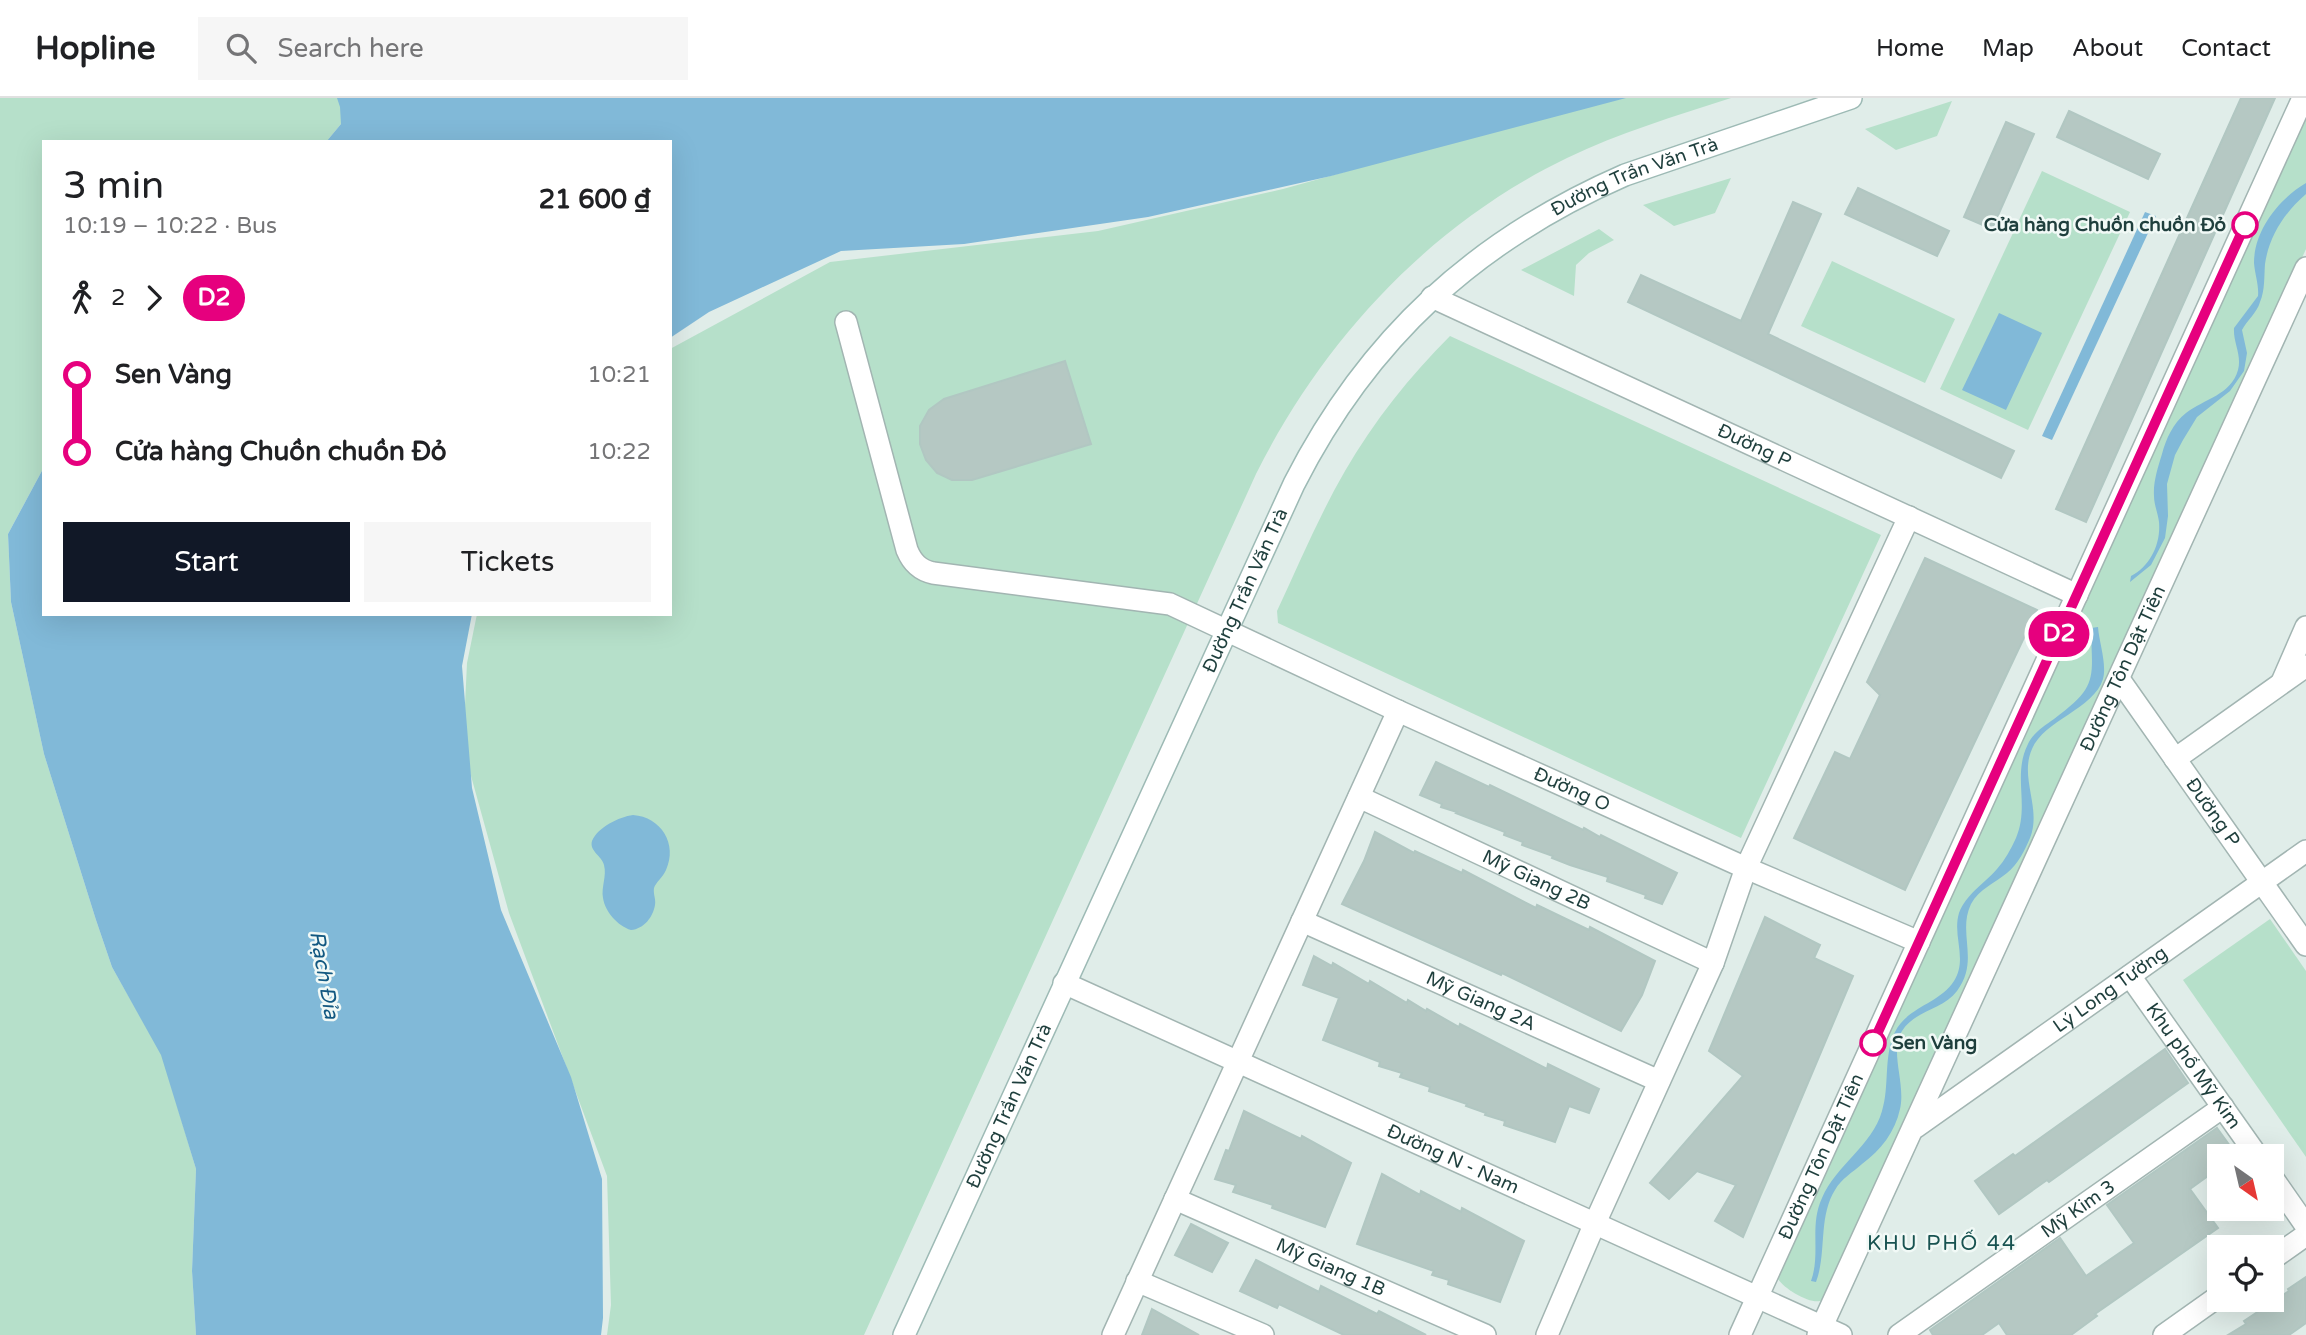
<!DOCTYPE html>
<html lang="en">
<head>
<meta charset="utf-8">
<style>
  :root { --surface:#fff; --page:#f6f6f6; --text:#202124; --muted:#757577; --line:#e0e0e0; --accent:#111827 }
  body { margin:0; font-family:"Varela Round",sans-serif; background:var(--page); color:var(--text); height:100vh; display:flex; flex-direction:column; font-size:26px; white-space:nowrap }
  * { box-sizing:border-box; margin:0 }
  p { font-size:23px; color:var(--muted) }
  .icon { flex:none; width:38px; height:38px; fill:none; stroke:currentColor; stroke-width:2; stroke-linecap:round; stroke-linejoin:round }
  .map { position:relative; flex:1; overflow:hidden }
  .sheet { position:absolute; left:42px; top:42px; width:630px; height:476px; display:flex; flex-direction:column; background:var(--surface); border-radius:0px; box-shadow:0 7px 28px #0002 }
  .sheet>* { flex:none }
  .badge { padding:0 14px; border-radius:23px; font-size:24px; line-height:46px }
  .needle { width:46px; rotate:146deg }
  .buttons { position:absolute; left:2207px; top:1046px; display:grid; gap:14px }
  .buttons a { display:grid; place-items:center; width:77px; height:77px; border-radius:0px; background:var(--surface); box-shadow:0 7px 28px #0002; font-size:35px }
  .map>.badge { position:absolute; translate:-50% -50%; box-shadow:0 0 0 4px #fff }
  .legs { display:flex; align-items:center; gap:10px; height:77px; padding:0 21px; font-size:23px }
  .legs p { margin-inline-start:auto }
  .head { display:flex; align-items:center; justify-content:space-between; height:119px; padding:0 21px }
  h1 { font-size:38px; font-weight:600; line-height:52px }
  .primary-button { display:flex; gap:14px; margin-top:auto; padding:14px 21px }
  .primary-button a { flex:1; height:80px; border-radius:0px; background:var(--accent); color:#fff; font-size:28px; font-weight:600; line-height:80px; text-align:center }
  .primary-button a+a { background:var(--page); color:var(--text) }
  ul { padding:0 21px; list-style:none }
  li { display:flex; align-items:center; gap:24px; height:77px; font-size:26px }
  li i { display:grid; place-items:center; width:10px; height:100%; margin:0 9px; background:currentColor }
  li i::after { content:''; width:18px; height:18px; margin:-9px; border:5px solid; border-radius:50%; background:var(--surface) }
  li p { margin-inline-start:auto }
  li:first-child i { background:linear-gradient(#0000 50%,currentColor 0) }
  li:last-child i { background:linear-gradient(currentColor 50%,#0000 0) }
  header { display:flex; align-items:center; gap:42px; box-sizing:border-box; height:98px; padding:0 35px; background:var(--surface); border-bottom:2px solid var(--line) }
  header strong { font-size:33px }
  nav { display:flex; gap:38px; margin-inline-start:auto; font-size:24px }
  .search { width:490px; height:63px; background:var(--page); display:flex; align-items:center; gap:18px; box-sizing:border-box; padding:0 24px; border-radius:0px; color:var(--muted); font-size:26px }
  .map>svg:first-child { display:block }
  .green { fill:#b6e0ca }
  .water { fill:#81b9d8 }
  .building { fill:#b5c8c3; stroke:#b1c7c2; stroke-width:2 }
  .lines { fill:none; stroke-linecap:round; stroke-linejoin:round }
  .street-casing { stroke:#a2b5b2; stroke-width:24 }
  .secondary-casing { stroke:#9dbab5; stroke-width:24 }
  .street { stroke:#fff; stroke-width:21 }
  .secondary { stroke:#fff; stroke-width:21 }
  .line-1-casing { stroke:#fff; stroke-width:16 }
  .line-1 { stroke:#e6007e; stroke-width:10 }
  .stop-1-dot { fill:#fff; stroke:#e6007e; stroke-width:3.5 }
  .labels { text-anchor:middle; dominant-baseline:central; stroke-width:5; stroke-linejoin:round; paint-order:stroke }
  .street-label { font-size:19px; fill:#1f3f3d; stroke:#f1f9f6 }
  .stop-label { font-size:19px; font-weight:bold; fill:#1f3f3d; stroke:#f1f9f6; text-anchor:end }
  .water-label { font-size:21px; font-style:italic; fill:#125881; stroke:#f1f9f6 }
  .neighbourhood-label { font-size:21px; letter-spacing:2px; fill:#185351; stroke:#f1f9f6 }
</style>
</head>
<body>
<header>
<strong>Hopline</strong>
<div class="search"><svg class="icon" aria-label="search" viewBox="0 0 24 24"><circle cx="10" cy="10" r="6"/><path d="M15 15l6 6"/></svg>Search here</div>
<nav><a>Home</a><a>Map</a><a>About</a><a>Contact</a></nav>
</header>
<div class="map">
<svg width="2306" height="1237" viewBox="0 0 2306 1237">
  <rect width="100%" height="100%" fill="#e0ede9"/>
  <!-- green -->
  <g class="green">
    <polygon points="0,0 373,0 341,26 326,44 44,44 44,369 8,436 11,504 44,656 96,822 112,869 162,957 196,1071 192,1173 196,1237 0,1237"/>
    <path d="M1610 0H1731C1675 18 1619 35 1567 60 1430 126 1323 242 1256 376L864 1237H607L611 1207 607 1078 509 815 463 649 467 565 477 516H670V251L830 164 1098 133 1283 91Z"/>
    <polygon points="1952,3 1937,38 1896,52 1865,31"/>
    <path d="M2306 14V151L1829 1196C1826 1199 1823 1202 1820 1203 1809 1206 1781 1189 1777 1179Z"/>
    <polygon points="2042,73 2130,114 2028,332 1940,291"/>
    <polygon points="1731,80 1715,115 1674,128 1643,107"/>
    <polygon points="1599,131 1614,142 1589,155 1576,167 1574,198 1521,172"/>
    <polygon points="1832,163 1955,221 1925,285 1801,228"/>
    <path d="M1450 238 1881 437 1741 740 1278 525 1277 513C1299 466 1319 418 1345 373 1374 323 1410 278 1450 238Z"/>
    <polygon points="2270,821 2306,873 2306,1059 2183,882"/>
  </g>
  <!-- water -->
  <g class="water">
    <polygon points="337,0 1626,0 1331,78 1148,119 964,146 841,153 709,214 670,240 670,44 326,44 341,26 340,9"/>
    <path d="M2306 85V96C2285 114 2269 138 2265 166 2264 179 2265 192 2260 204 2257 215 2247 222 2242 232L2247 255 2244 273 2230 293 2197 319 2183 342 2175 357 2167 386 2168 418 2165 440 2151 467 2130 484 2131 478C2150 468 2161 446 2159 424 2158 415 2154 407 2154 398 2153 384 2158 369 2162 356 2166 341 2173 325 2186 315 2204 301 2231 297 2238 272 2242 257 2233 245 2234 230L2258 198C2259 187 2255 177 2254 165 2254 132 2279 101 2306 85Z"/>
    <polygon points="2145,114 2156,118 2052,342 2042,338"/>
    <polygon points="1999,215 2042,235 2006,312 1962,292"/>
    <polygon points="44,369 44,516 472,516 462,568 472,690 501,812 571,979 602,1081 603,1220 601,1237 196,1237 192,1173 196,1071 161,957 112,869 96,822 44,656 11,504 8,436"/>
    <path d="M2098 529C2099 544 2107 566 2103 581 2094 611 2044 622 2032 651 2019 680 2042 710 2030 740 2025 752 2018 766 2007 775 1995 785 1979 791 1971 806 1957 835 1980 862 1957 893 1943 912 1915 912 1902 933 1889 953 1906 985 1900 1011 1895 1034 1881 1052 1862 1066 1853 1074 1841 1081 1835 1092 1818 1119 1827 1155 1816 1184L1811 1183C1821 1155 1809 1128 1822 1100 1836 1067 1872 1048 1882 1013 1890 987 1883 959 1895 934 1907 909 1939 906 1954 883 1968 861 1952 838 1959 815 1966 796 1984 786 1997 771 2005 762 2011 751 2016 740 2030 707 2012 678 2028 646 2033 635 2044 628 2054 621 2099 588 2092 581 2091 530Z"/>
    <path d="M633 717C661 719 678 746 666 772 663 779 656 784 654 790 653 796 656 801 655 807 653 819 644 831 631 832 618 828 605 814 603 800 601 789 607 778 604 767 602 758 589 753 592 743 598 729 619 719 633 717Z"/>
  </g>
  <!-- building -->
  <g class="building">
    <polygon points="2241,0 2275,0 2086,424 2056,411"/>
    <polygon points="2069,13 2160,56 2148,81 2057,39"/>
    <polygon points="2006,24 2034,36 1992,131 1964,119"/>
    <polygon points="1858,90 1949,133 1937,158 1845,116"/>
    <polygon points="1793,104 1821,116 1768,236 2014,353 2001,380 1628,204 1641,177 1741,223"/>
    <polygon points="1065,263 1091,346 972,382 952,382 937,375 926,362 920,346 920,328 929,312 944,301"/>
    <polygon points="1925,460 2037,512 1905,792 1794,740 1835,654 1850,661 1880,597 1867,584"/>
    <polygon points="1436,664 1489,689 1490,687 1583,732 1584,730 1600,739 1601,737 1677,775 1662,806 1645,800 1646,797 1607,783 1608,779 1570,767 1552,760 1553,758 1522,747 1523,744 1504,737 1505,734 1456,715 1457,714 1441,709 1442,706 1420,697"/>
    <polygon points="1375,734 1414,755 1415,753 1462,775 1463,772 1536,810 1537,807 1589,832 1590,829 1655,863 1642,897 1621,933 1502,875 1501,877 1342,806 1364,763"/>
    <polygon points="1765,819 1820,847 1814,860 1853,878 1743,1139 1715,1123 1736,1087 1697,1073 1669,1101 1650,1085 1743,978 1709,953"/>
    <polygon points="1314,858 1332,868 1333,865 1369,886 1370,883 1407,905 1408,902 1426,913 1427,911 1459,929 1460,926 1547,971 1548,966 1599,991 1589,1015 1569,1008 1555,1044 1504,1027 1505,1023 1485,1017 1486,1015 1466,1008 1467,1006 1429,993 1430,989 1400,979 1402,975 1379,968 1380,964 1323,942 1339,900 1303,887"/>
    <polygon points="2165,951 2188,985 2049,1084 2047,1082 1999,1116 1975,1083 2013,1056 2015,1058"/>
    <polygon points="1244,1013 1301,1041 1302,1038 1351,1065 1325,1129 1272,1110 1273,1107 1233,1094 1236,1087 1215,1081 1226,1052 1229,1053"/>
    <polygon points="2217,1030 2238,1059 2219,1059 2219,1070 2190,1091 2218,1130 2095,1216 2097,1218 2071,1237 2007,1237 1999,1225 1982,1237 1933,1237 1930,1232 2060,1140 2086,1178 2134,1145 2107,1107"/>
    <polygon points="1382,1076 1420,1097 1421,1093 1461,1114 1462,1110 1524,1143 1500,1204 1448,1186 1449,1182 1432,1177 1434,1173 1357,1146"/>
    <polygon points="1191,1126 1228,1145 1212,1174 1175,1157"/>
    <polygon points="1256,1162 1319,1194 1321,1188 1377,1216 1379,1213 1426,1237 1344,1237 1279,1206 1277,1210 1240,1193"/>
    <polygon points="2306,1179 2306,1225 2289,1237 2228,1237 2246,1226 2244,1223 2289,1193 2288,1191"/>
    <polygon points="1152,1211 1199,1237 1142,1237"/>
  </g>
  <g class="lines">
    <defs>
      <g id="street">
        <path id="s1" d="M1432 199 2077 497"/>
        <path id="s2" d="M846 224 907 452C912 464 919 472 933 475L1170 506 1398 613 1746 770 1919 844"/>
        <path id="s3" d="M2119 581 2306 847"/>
        <polyline points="2282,584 2306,529"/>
        <polyline points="2175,661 2306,568"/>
        <path id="s4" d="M1359 699 1713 865"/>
        <path id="s5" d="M1302 823 1659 983"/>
        <path id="s6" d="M2130 878 2258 1059"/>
        <path id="s7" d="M1064 885 1841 1237"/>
        <path id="s8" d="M1916 1029 2306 753"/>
        <polyline points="2272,1079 2306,1128"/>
        <path id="s9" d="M1175 1101 1485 1237"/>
        <polyline points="2272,1161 2306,1137"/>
        <polyline points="1137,1183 1263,1237"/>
        <polyline points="1113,1237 1398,613"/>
        <polyline points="1547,1237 1595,1125 1713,865 1746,770 1909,419"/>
        <path id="s10" d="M1740 1237 2303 0"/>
        <path id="s11" d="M1818 1237 2306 170"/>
        <path id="s12" d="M1899 1237 2223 1009"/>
        <polyline points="2164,1237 2219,1198"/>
      </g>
      <g id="secondary">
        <path id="s13" d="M904 1237 1294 386C1368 240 1476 142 1625 77L1851 0"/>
      </g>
    </defs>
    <!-- street casing -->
    <use href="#street" class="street-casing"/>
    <!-- secondary casing -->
    <use href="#secondary" class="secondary-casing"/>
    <!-- street -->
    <use href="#street" class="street"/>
    <!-- secondary -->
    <use href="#secondary" class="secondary"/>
  </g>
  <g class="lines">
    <defs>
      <polyline id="line-1" points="1873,945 2245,127"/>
    </defs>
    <!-- line-1 casing -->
    <use href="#line-1" class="line-1-casing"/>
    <!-- line-1 -->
    <use href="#line-1" class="line-1"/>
  </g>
  <!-- markers -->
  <g class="stop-1-dot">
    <circle cx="2245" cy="127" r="12"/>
    <circle cx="1873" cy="945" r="12"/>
  </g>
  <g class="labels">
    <!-- street labels -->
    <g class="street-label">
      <text stroke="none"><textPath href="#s13" startOffset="1407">Đường Trần Văn Trà</textPath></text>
      <text stroke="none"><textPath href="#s1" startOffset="355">Đường P</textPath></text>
      <text stroke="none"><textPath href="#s13" startOffset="819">Đường Trần Văn Trà</textPath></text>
      <text stroke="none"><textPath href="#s11" startOffset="733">Đường Tôn Dật Tiên</textPath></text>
      <text stroke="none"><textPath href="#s2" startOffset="954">Đường O</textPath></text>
      <text stroke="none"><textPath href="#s3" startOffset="163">Đường P</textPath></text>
      <text stroke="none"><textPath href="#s4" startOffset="196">Mỹ Giang 2B</textPath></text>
      <text stroke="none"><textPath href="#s8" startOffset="238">Lý Long Tường</textPath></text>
      <text stroke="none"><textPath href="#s5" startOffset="196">Mỹ Giang 2A</textPath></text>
      <text stroke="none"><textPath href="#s6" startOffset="110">Khu phố Mỹ Kim</textPath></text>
      <text stroke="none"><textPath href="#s13" startOffset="252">Đường Trần Văn Trà</textPath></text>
      <text stroke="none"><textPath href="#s10" startOffset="196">Đường Tôn Dật Tiên</textPath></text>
      <text stroke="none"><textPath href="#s7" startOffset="427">Đường N - Nam</textPath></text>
      <text stroke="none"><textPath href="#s12" startOffset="219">Mỹ Kim 3</textPath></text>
      <text stroke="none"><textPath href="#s9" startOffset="170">Mỹ Giang 1B</textPath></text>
    </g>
    <!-- stop labels -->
    <g class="stop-label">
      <text x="2226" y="127">Cửa hàng Chuồn chuồn Đỏ</text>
      <text x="1892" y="945" text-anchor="start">Sen Vàng</text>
    </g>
    <!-- water labels -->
    <g class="water-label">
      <text transform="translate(324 877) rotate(80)">Rạch Đỉa</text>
    </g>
    <!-- neighbourhood labels -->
    <g class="neighbourhood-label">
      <text x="1942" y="1145">KHU PHỐ 44</text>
    </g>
  </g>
</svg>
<div class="buttons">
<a><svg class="needle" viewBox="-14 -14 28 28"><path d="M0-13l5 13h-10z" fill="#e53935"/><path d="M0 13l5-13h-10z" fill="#757577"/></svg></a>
<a><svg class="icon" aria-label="locate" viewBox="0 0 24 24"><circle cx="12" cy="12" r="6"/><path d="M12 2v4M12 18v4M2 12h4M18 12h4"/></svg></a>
</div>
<b class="badge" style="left:2059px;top:536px;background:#e6007e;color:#fff">D2</b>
<section class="sheet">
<div class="head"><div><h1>3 min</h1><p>10:19 – 10:22 · Bus</p></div><b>21 600 ₫</b></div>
<div class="legs"><svg class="icon" aria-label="walk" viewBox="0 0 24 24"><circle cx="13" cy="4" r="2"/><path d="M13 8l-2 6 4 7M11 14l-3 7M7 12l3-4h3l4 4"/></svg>2<svg class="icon" aria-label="forward" viewBox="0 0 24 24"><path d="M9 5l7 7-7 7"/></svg><b class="badge" style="background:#e6007e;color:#fff">D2</b></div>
<ul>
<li><i style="color:#e6007e"></i><b>Sen Vàng</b><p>10:21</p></li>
<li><i style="color:#e6007e"></i><b>Cửa hàng Chuồn chuồn Đỏ</b><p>10:22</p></li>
</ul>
<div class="primary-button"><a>Start</a><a>Tickets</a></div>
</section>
</div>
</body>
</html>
